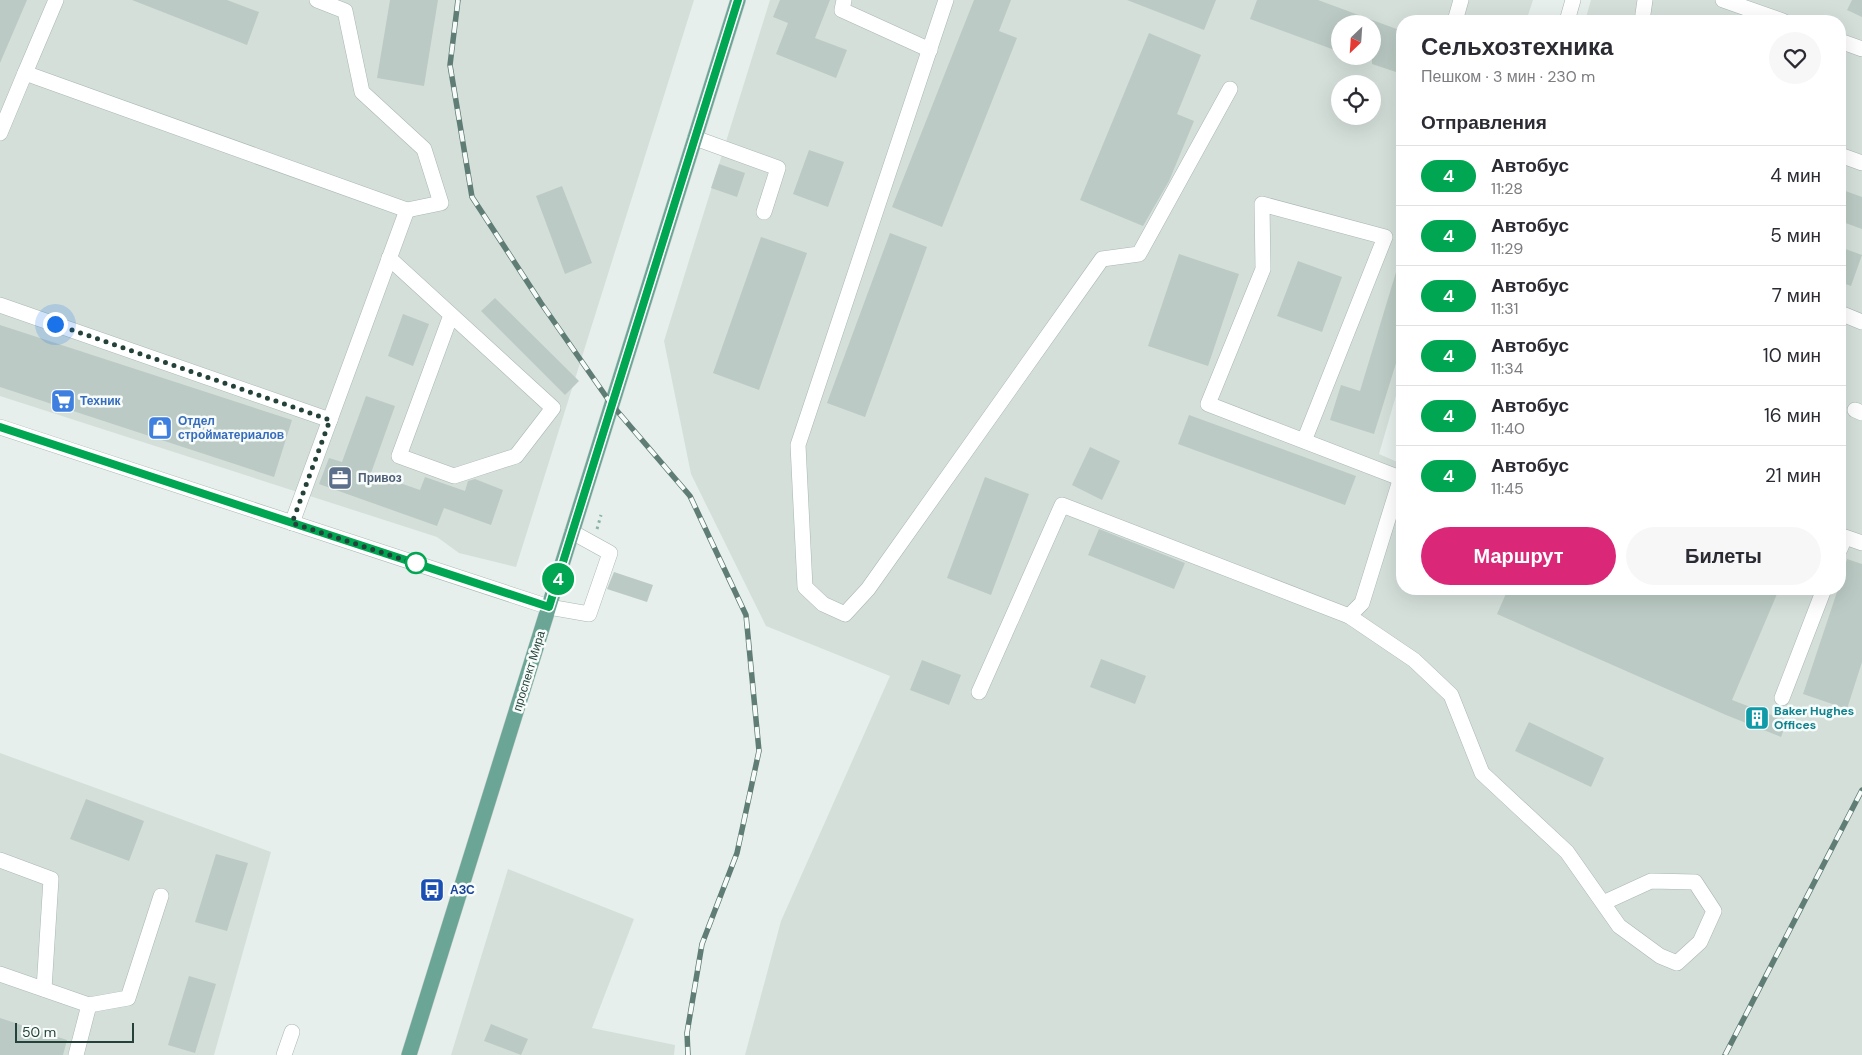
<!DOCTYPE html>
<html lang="ru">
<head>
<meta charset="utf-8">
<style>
  :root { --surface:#fff; --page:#f7f7f7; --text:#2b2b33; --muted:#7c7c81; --line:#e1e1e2; --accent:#db2777 }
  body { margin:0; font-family:"DM Sans",sans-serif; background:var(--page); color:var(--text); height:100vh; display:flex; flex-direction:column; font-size:19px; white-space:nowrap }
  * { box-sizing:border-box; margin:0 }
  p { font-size:16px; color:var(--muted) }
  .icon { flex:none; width:28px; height:28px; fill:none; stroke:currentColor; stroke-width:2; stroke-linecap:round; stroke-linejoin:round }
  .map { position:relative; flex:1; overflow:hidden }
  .side { position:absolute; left:1396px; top:15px; width:450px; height:580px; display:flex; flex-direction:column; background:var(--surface); border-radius:20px; box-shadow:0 5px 20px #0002 }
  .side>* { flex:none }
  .badge { padding:0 10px; border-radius:16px; font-size:18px; line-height:32px }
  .needle { width:32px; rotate:205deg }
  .tools { position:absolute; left:1331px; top:15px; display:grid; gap:10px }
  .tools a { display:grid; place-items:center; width:50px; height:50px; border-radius:50%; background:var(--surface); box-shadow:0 5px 20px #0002; font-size:25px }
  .scale { position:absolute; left:15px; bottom:12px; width:119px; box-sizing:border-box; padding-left:5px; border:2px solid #24423a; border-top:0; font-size:14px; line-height:18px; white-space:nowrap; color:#24423a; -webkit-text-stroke:4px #f7fbf9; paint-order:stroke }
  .you { position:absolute; width:25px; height:25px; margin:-12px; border:4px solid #fff; border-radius:50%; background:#1a73e8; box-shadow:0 0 0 8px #1a73e833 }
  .map>.badge { position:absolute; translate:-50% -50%; box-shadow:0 0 0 2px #fff }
  h2 { padding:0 25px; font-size:19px; line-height:45px }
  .round { display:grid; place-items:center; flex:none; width:52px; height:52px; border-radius:26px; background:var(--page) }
  .headline { display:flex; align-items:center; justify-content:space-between; height:85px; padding:0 25px }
  h1 { font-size:24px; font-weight:700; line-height:38px }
  .primary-button { display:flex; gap:10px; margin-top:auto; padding:10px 25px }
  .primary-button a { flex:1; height:58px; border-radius:30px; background:var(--accent); color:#fff; font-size:20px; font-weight:700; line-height:58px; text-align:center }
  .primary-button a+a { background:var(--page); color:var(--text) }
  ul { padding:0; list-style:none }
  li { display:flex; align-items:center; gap:15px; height:60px; padding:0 25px; border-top:1px solid var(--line) }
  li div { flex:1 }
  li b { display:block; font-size:19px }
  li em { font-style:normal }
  li .badge { min-width:55px; font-weight:700; text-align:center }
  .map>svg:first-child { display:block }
  .built { fill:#d4dfda; fill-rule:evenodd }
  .building { fill:#bbcac4 }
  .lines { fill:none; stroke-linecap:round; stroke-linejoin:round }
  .minor-casing { stroke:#a8b8b2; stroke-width:16 }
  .major-casing { stroke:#c2cac8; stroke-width:16 }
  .path { stroke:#86b3a5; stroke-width:3; stroke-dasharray:2.5 4; stroke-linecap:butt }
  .minor { stroke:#fff; stroke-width:15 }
  .major { stroke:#6aa596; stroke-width:15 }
  .rail-casing { stroke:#5f7d75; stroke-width:5.5 }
  .rail { stroke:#f7fbf9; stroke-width:4; stroke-dasharray:11; stroke-linecap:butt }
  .line-casing { stroke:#fff; stroke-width:11 }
  .line { stroke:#00a651; stroke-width:8 }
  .walk { stroke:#24423a; stroke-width:5; stroke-dasharray:0 9 }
  .stop-dot { fill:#fff; stroke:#00a651; stroke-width:2.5 }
  .labels { text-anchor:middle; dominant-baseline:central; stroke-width:5; stroke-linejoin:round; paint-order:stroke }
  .shop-label { font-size:12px; font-weight:bold; fill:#366cbe; stroke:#f7fbf9; text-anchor:start }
  .service-label { font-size:12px; font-weight:bold; fill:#4e5e75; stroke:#f7fbf9; text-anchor:start }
  .street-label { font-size:12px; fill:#24423a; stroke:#f7fbf9 }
  .culture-label { font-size:12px; font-weight:bold; fill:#0d838f; stroke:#f7fbf9; text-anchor:start }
  .transit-label { font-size:12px; font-weight:bold; fill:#164399; stroke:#f7fbf9; text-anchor:start }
</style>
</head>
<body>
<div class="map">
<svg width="1862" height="1055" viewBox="0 0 1862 1055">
  <rect width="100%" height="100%" fill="#e6efeb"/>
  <!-- built -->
  <g class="built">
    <polygon points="0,0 694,0 516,567 459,553 437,537 0,396"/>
    <path d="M770 0H1533L1526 21H1402V375L1379 454 1402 464V589H1840V21H1585L1591 0H1862V1055H745L781 921 890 676 766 626 691 474 664 341ZM1340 24H1372V56H1340ZM1340 84H1372V116H1340Z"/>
    <polygon points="0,753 271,852 214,1055 0,1055"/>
    <polygon points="508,869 634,919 592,1028 675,1045 674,1055 451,1055"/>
  </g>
  <!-- building -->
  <g class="building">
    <polygon points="0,0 27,0 0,63"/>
    <polygon points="132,0 227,0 259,12 247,45"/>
    <polygon points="390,0 438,0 424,86 377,78"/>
    <polygon points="780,0 830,0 815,38 847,50 836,78 776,54 788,23 773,17"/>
    <polygon points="974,0 1011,0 999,31 1017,38 942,227 892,207"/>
    <polygon points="1127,0 1216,0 1204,30"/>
    <polygon points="1257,0 1318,0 1402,31 1402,74 1372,64 1372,24 1340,24 1340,52 1250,19"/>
    <polygon points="1852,0 1862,0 1862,17 1847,10"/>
    <polygon points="1149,33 1201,55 1177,114 1194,121 1169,181 1143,226 1080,200"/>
    <polygon points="809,150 844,162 828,207 793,194"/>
    <polygon points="719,164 745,173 737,197 711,188"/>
    <polygon points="562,186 592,263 565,274 536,196"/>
    <polygon points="1840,189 1862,197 1862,229 1840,221"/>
    <polygon points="890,233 927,247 865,417 827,403"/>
    <polygon points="761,237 807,253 759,390 713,373"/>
    <polygon points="1840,247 1862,255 1851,286 1840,282"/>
    <polygon points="1179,254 1239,274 1208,366 1148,346"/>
    <polygon points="1400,259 1402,260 1402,344 1374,434 1330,420 1341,385 1360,391"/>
    <polygon points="1298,261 1342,277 1322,332 1277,316"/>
    <polygon points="495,298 579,381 565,395 481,311"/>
    <polygon points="403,314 429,324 413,366 388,356"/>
    <polygon points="0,325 292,420 274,477 0,387"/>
    <polygon points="366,396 395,406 371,473 420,490 425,477 465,491 468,481 475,479 503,490 491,525 444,508 437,526 319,484 329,458 342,462"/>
    <polygon points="1189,415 1356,476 1345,505 1178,444"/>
    <polygon points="1090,447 1120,461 1102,500 1072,485"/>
    <polygon points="985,477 1029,494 991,595 947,578"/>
    <polygon points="1099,529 1185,563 1174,589 1088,555"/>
    <polygon points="1847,559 1862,564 1862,662 1847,709 1803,694 1838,589 1840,589 1840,581"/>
    <polygon points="614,572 653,585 647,602 607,589"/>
    <polygon points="1508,589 1763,589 1777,594 1732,700 1787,721 1781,737 1726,715 1497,614"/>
    <polygon points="1101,659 1146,676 1135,704 1090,687"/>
    <polygon points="922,660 961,675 949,705 910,690"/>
    <polygon points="1529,722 1604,758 1591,787 1515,751"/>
    <polygon points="86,799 144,821 129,861 70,839"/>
    <polygon points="216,854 248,863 227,931 195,922"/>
    <polygon points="189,976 216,984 195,1053 168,1045"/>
    <polygon points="0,1018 67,1040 63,1055 0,1055"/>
    <polygon points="491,1024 528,1039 521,1055 484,1041"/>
  </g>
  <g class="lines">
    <defs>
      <g id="minor">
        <polyline points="56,0 25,73 407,210 441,203 424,149 362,92 345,11 317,0"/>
        <polyline points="844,0 842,10 930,50"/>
        <polyline points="946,0 798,445 805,587 823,604 845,614 868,589 1102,259 1139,254 1230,89"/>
        <polyline points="1723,0 1783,21"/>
        <polyline points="1455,21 1461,0"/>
        <polyline points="1567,21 1573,0"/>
        <polyline points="1642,21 1645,0"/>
        <polyline points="1840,41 1862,49"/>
        <polyline points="0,133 25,73"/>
        <polyline points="695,138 778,168 764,212"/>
        <polyline points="1840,155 1862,163"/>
        <polyline points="389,258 553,408 516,456 454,476 399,456 451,315"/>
        <polyline points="0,305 330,420"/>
        <polyline points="1840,313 1862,322"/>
        <polyline points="1855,410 1862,413"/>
        <polyline points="0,427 549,607 589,614 610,553 572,532"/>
        <polyline points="1304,441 1385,237 1262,204 1263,269 1208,404 1400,478"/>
        <polyline points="292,523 407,210"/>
        <polyline points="1840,549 1845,537 1862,543"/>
        <polyline points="1349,616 1362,603 1402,474"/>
        <polyline points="979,692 1062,505 1349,616 1414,660 1451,695 1482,773 1567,852 1619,926 1660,956 1677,963 1700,942 1714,911 1695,882 1651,881 1603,903"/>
        <polyline points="1782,698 1824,589"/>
        <polyline points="0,860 51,879 44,989"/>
        <polyline points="0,974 89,1005"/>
        <polyline points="76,1055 89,1005 128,998 161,896"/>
        <polyline points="284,1055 292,1032"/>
      </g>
      <polyline id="major" points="409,1055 738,0"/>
    </defs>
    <!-- minor casing -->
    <use href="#minor" class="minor-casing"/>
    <!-- major casing -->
    <use href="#major" class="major-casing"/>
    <!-- path -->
    <polyline class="path" points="597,529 601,515"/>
    <!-- minor -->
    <use href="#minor" class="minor"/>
    <!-- major -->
    <use href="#major" class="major"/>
    <defs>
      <g id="rail">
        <polyline points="458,0 450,65 472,197 541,303 612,405 690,496 746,615 759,751 737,853 702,944 687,1033 688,1055"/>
        <polyline points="1725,1055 1862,790"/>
      </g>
    </defs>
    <!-- rail casing -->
    <use href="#rail" class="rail-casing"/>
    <!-- rail -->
    <use href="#rail" class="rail"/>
  </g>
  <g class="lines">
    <defs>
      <polyline id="line" points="0,427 549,607 738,0"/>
    </defs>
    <!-- line casing -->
    <use href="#line" class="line-casing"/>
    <!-- line -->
    <use href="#line" class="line"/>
    <!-- walk -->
    <polyline class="walk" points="55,324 330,420 292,523 420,565 416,563"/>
  </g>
  <!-- icons -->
  <defs>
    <symbol id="supermarket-square" viewBox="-11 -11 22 22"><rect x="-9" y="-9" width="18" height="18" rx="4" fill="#3f7fe0" stroke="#f7fbf9"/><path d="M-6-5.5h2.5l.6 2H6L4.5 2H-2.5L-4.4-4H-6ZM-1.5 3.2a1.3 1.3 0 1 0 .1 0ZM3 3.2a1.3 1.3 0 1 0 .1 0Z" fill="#fff"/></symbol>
    <symbol id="shop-square" viewBox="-11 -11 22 22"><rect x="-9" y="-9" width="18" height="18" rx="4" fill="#3f7fe0" stroke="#f7fbf9"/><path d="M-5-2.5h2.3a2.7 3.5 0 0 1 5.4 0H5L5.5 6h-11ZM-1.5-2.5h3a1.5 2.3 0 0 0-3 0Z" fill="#fff"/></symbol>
    <symbol id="office-square" viewBox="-11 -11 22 22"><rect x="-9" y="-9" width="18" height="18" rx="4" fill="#5c6f8a" stroke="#f7fbf9"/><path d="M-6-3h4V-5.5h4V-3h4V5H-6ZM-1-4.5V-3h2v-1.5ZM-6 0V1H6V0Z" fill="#fff"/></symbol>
    <symbol id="building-square" viewBox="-11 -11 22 22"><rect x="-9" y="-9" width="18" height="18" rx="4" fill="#0f9aa8" stroke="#f7fbf9"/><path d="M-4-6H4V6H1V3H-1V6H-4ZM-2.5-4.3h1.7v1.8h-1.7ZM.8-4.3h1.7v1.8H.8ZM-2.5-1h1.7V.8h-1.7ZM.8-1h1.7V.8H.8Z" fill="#fff"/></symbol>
    <symbol id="bus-square" viewBox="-11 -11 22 22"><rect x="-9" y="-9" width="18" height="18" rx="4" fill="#1a4fb4" stroke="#f7fbf9"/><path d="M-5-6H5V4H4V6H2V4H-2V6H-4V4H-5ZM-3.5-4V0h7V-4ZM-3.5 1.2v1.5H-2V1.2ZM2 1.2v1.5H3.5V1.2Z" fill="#fff"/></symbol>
  </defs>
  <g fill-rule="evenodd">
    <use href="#supermarket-square" x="49" y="387" width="28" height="28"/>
    <use href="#shop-square" x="146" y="414" width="28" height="28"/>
    <use href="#office-square" x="326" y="464" width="28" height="28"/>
    <use href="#building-square" x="1743" y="704" width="28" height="28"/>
    <use href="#bus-square" x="418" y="876" width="28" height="28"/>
  </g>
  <!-- markers -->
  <circle class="stop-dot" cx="416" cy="563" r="10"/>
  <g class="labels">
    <!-- shop labels -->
    <g class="shop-label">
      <text x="80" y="401">Техник</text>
      <text x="178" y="421">Отдел<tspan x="178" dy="14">стройматериалов</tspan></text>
    </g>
    <!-- service labels -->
    <g class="service-label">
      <text x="358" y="478">Привоз</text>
    </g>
    <!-- street labels -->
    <g class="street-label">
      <text transform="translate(529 671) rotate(-73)">проспект Мира</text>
    </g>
    <!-- culture labels -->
    <g class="culture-label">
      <text x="1774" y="711">Baker Hughes<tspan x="1774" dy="14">Offices</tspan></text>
    </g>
    <!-- transit labels -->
    <g class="transit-label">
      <text x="450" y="890">АЗС</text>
    </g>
  </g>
</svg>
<div class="tools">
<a><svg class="needle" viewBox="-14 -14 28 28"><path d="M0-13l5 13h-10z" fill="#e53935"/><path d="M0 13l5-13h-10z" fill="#7c7c81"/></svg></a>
<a><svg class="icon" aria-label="locate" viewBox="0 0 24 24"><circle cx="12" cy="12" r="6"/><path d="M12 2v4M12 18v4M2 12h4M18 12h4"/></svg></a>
</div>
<div class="scale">50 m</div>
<div class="you" style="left:55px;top:324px"></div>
<b class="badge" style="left:558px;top:579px;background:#00a651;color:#fff">4</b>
<section class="side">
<div class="headline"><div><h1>Сельхозтехника</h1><p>Пешком · 3 мин · 230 m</p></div><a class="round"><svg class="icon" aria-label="heart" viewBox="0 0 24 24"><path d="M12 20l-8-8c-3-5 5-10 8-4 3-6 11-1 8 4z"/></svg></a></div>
<h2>Отправления</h2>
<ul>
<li><span class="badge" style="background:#00a651;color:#fff">4</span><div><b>Автобус</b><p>11:28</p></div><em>4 мин</em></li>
<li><span class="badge" style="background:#00a651;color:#fff">4</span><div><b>Автобус</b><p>11:29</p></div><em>5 мин</em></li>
<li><span class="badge" style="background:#00a651;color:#fff">4</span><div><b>Автобус</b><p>11:31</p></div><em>7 мин</em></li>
<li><span class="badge" style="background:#00a651;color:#fff">4</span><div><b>Автобус</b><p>11:34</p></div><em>10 мин</em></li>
<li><span class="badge" style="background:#00a651;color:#fff">4</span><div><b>Автобус</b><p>11:40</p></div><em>16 мин</em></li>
<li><span class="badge" style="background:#00a651;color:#fff">4</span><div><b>Автобус</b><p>11:45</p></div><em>21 мин</em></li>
</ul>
<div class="primary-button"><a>Маршрут</a><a>Билеты</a></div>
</section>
</div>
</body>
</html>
